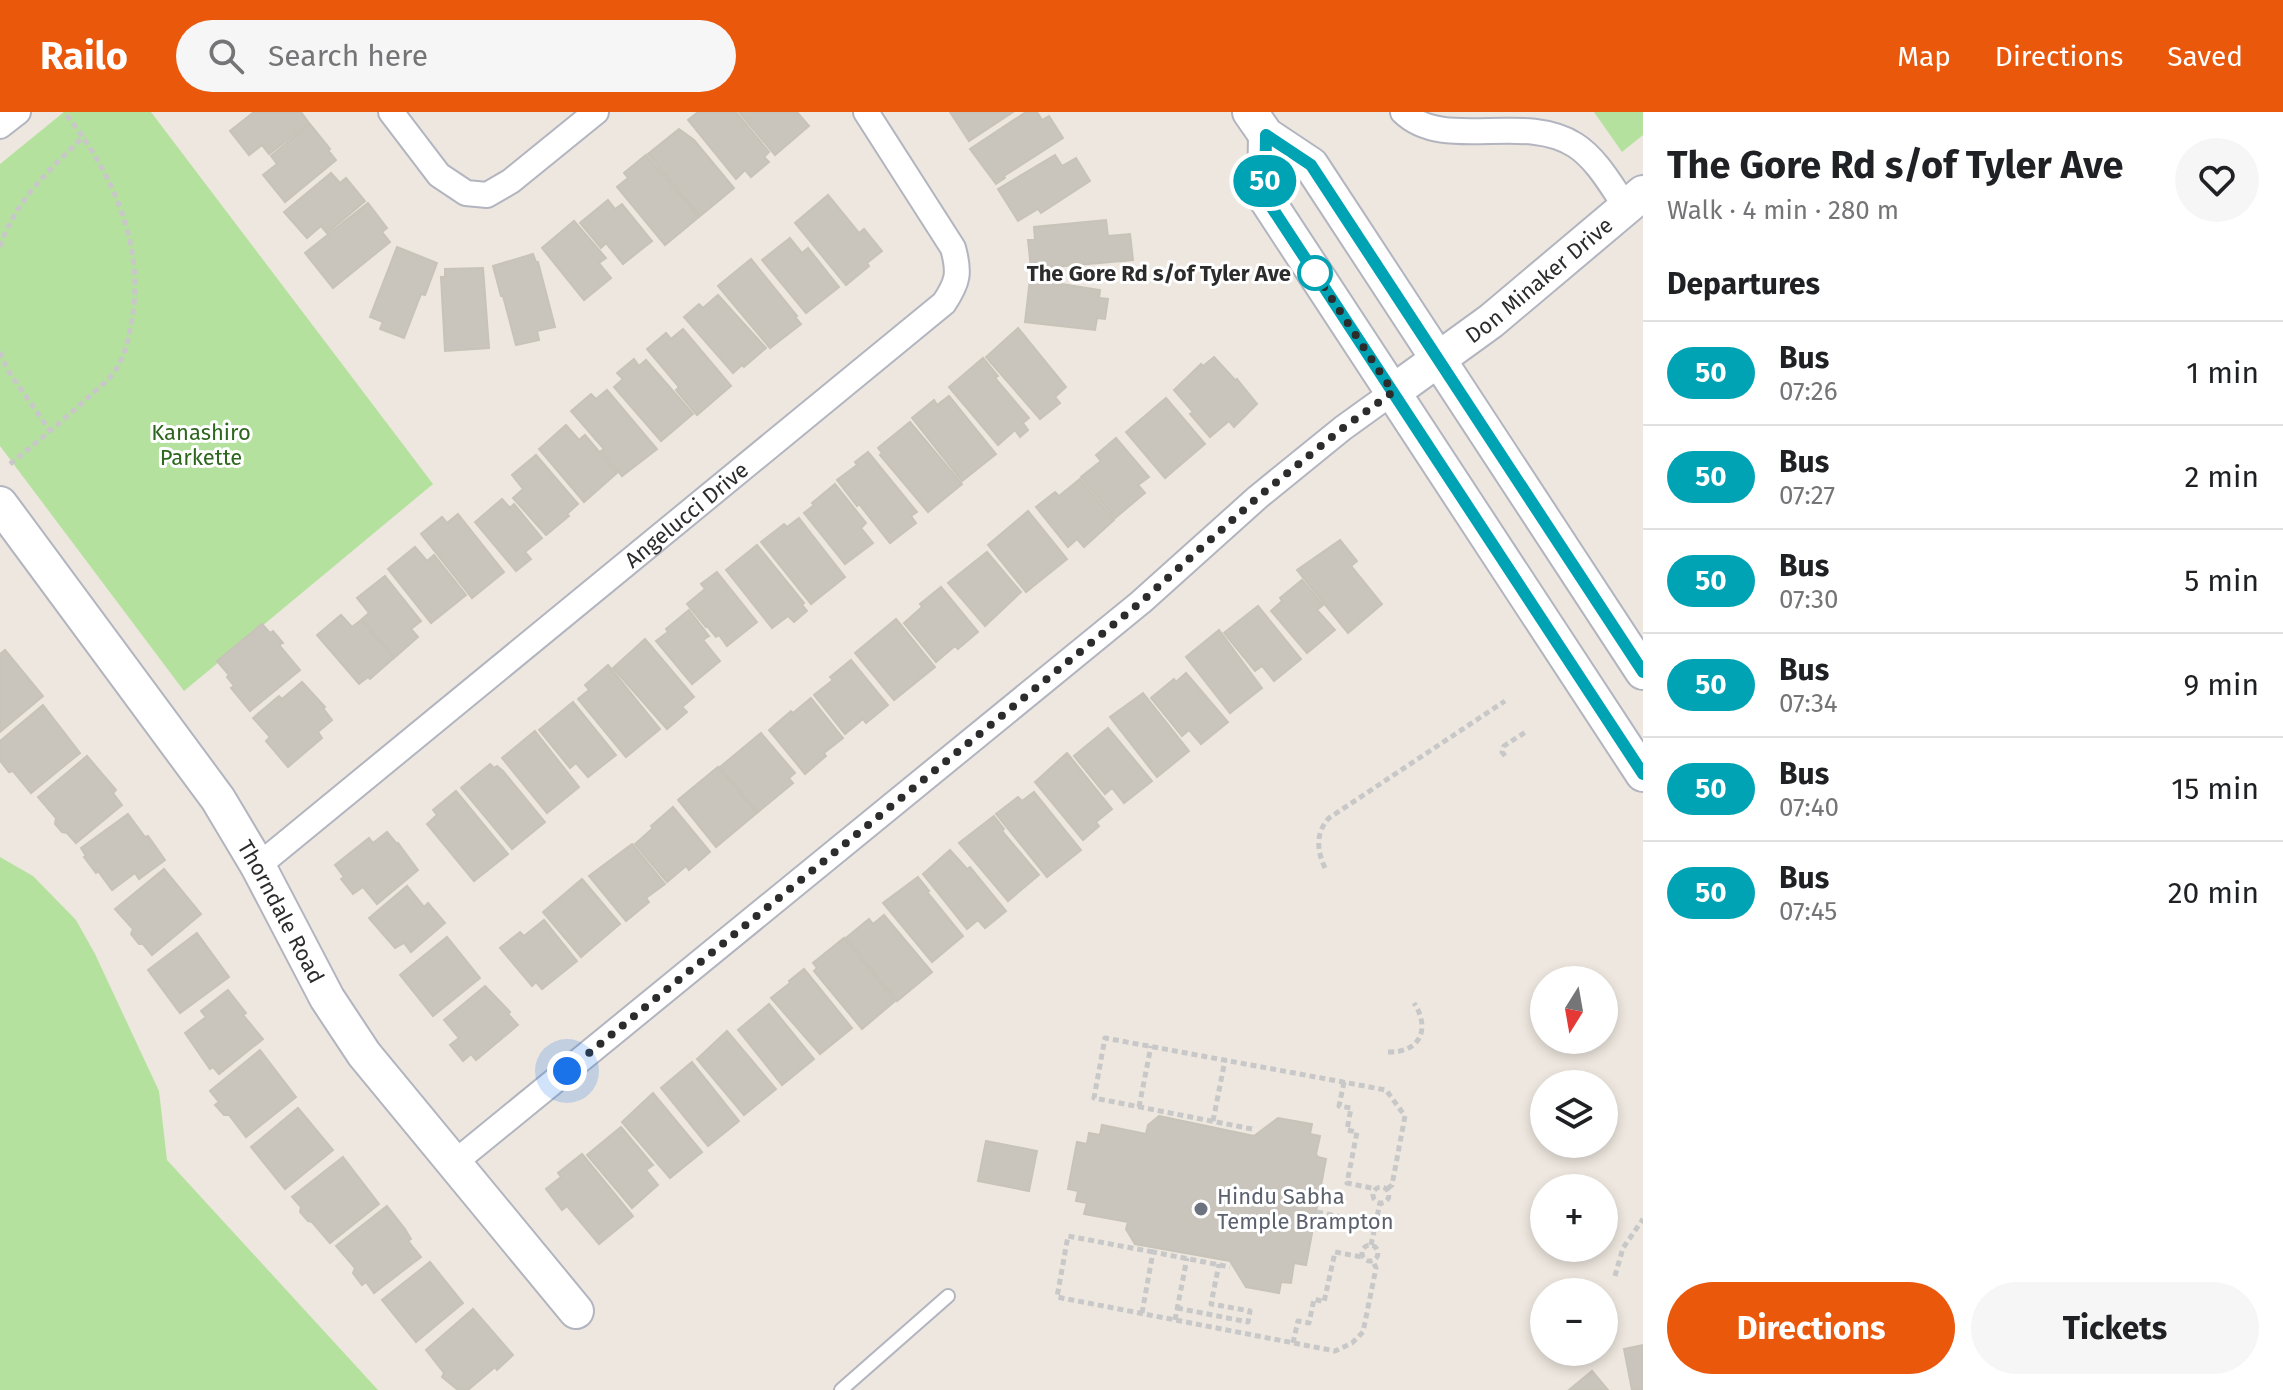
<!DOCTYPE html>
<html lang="en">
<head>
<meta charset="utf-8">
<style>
  :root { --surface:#fff; --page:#f6f6f6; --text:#202124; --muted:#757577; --line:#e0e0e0; --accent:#ea580c }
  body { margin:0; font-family:"Fira Sans",sans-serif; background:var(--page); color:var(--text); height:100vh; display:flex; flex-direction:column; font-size:30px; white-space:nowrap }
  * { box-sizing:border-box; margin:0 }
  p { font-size:26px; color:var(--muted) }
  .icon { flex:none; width:44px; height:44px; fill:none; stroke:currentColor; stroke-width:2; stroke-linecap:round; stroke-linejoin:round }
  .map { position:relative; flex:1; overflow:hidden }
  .sheet { display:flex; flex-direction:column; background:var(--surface); width:640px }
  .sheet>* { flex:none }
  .badge { padding:0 16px; border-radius:26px; font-size:28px; line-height:52px }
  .needle { width:52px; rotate:191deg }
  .tools { position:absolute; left:1530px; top:854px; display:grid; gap:16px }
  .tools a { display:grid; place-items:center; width:88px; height:88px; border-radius:50%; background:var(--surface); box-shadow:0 4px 12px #0003; font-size:40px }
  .you { position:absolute; width:40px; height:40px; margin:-20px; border:6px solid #fff; border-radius:50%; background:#1a73e8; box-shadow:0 0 0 12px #1a73e833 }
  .map>.badge { position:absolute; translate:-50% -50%; box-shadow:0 0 0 4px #fff }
  h2 { padding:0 24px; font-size:30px; line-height:72px }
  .round { display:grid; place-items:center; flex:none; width:84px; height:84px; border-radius:42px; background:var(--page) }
  .headline { display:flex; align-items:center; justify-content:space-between; height:136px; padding:0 24px }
  h1 { font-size:38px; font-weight:700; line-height:60px }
  .primary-button { display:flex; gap:16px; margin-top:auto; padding:16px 24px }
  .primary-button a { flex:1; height:92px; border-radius:48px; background:var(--accent); color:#fff; font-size:32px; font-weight:700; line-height:92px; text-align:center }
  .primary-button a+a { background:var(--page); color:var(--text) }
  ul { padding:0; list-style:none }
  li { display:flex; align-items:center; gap:24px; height:104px; padding:0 24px; border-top:2px solid var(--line) }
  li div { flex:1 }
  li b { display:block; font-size:30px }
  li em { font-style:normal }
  li .badge { min-width:88px; font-weight:700; text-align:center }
  header { display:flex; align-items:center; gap:48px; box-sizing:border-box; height:112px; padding:0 40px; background:var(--accent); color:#fff }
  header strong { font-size:38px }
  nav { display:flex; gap:44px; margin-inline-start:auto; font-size:28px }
  .search { width:560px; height:72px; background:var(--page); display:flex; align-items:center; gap:20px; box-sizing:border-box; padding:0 28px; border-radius:44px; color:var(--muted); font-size:30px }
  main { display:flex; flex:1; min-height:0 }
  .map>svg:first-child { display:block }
  .park { fill:#b5e19e }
  .building { fill:#c9c5bd; stroke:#c8c3b8; stroke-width:2 }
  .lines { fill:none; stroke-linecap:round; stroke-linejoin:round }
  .lane-casing { stroke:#b2b5bf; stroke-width:16 }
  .street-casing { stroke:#b2b5bf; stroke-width:28 }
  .secondary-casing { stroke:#b2b5bf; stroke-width:38 }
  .path { stroke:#c8c8c8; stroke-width:5; stroke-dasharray:6 4; stroke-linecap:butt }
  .lane { stroke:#fff; stroke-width:12 }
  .street { stroke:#fff; stroke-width:24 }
  .secondary { stroke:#fff; stroke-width:34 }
  .line-casing { stroke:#fff; stroke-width:18 }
  .line { stroke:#00a3b4; stroke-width:12 }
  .walk { stroke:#2c2c2c; stroke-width:8; stroke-dasharray:0 14.4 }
  .stop-dot { fill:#fff; stroke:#00a3b4; stroke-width:4 }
  .worship-dot { fill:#6b7280; stroke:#fff; stroke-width:3 }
  .labels { text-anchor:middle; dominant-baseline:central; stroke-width:6; stroke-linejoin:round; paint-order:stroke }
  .stop-label { font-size:22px; font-weight:bold; fill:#2c2c2c; stroke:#fff; text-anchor:end }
  .street-label { font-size:22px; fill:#2c2c2c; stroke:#fff }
  .park-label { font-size:22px; fill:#2d671e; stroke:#fff }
  .worship-label { font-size:22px; fill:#5b616d; stroke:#fff; text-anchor:start }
</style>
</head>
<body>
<header>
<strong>Railo</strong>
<div class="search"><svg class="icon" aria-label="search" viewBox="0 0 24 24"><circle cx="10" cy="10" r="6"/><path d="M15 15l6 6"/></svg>Search here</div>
<nav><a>Map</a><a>Directions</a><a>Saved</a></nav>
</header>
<main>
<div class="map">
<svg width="1643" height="1278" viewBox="0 0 1643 1278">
  <rect width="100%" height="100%" fill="#ede7df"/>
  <!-- park -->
  <g class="park">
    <polygon points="64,0 151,0 433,372 184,579 0,334 0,52"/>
    <polygon points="1594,0 1643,0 1643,23 1622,40"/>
    <polygon points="0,745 33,764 76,808 95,842 159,979 167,1048 378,1278 0,1278"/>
  </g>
  <!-- building -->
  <g class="building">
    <polygon points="254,0 301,0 309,11 269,42 262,33 249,43 230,19"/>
    <polygon points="698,0 736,0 769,40 764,45 769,50 751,65 745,58 736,67 688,8"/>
    <polygon points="739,0 797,0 809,14 775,43"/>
    <polygon points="950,0 1013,0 969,29"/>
    <polygon points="1026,0 1037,0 1042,8 1049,4 1063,26 1004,64 1005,66 996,72 970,37"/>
    <polygon points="310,12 330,37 328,38 336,48 285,90 263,63 277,52 271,44"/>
    <polygon points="679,17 694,28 734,76 700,104 648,42"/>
    <polygon points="646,43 699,105 665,133 617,75 628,66 624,61"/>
    <polygon points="1055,43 1062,54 1076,46 1090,69 1041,101 1038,97 1018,109 998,77"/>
    <polygon points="331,61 340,71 346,66 365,89 327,121 321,114 307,126 284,100"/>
    <polygon points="828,83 859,121 864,117 882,139 867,151 869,154 846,173 795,111"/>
    <polygon points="608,88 615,97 622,92 652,129 623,152 606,131 601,136 580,111"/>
    <polygon points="368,91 387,116 382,120 390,130 333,176 305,141"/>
    <polygon points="1106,108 1108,124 1130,122 1133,148 1031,157 1028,128 1035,128 1034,115"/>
    <polygon points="574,109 606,146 599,151 611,166 584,188 542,136"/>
    <polygon points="790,126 802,141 808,136 839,175 806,201 762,148"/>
    <polygon points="397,135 437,151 425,183 421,182 404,226 380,217 383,210 370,205"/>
    <polygon points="533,142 536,150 538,150 555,215 537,219 539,228 516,233 503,184 501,184 493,154"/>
    <polygon points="751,147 797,204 795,205 801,212 770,236 718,174"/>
    <polygon points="483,156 489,236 445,239 441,165 445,165 445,157"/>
    <polygon points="1030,167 1100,178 1099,186 1108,187 1105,207 1097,206 1095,218 1025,210"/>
    <polygon points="718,183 766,236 744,255 742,253 733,261 684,205 699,192 703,196"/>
    <polygon points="1018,216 1066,275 1055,285 1060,291 1040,307 986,245"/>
    <polygon points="683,217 731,274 697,303 676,278 679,275 647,237 666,221 671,227"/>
    <polygon points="1214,245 1236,269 1237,267 1257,292 1234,315 1229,309 1210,325 1190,302 1193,300 1174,278 1201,252 1203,254"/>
    <polygon points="983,246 998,264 995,266 1029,306 1023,311 1028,318 1020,325 1015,318 998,333 949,275"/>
    <polygon points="634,247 639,254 646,248 693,302 661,329 614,275 623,267 617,261"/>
    <polygon points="607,278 657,337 622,364 601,339 604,337 571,299 591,282 596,287"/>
    <polygon points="949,284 996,342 962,369 912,306 934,288 937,293"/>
    <polygon points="1166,286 1205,332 1165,366 1126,320"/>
    <polygon points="910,310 962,372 928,400 880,343 882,341 878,336"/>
    <polygon points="566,313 579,328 585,323 617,361 584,390 539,337"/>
    <polygon points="1116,326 1149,365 1138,373 1145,381 1115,406 1081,365 1101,349 1096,343"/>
    <polygon points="868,340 917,400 911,404 916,411 890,431 859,392 857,394 837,368 857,353 855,350"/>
    <polygon points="536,343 578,392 567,402 569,404 546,423 513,386 523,377 512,363"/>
    <polygon points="1080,367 1114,408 1084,435 1077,427 1068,435 1036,395 1055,380 1059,384"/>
    <polygon points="835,372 866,411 861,416 873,431 845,452 804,401 814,393 812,391"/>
    <polygon points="502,387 510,396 514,392 542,426 525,440 531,447 516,459 475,410"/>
    <polygon points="1028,399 1067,447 1026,480 988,433"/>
    <polygon points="458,402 504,460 472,486 421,422 442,405 447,411"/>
    <polygon points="799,406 845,465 811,492 761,430 784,412 787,415"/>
    <polygon points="1340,428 1357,449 1351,454 1382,492 1348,521 1297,458"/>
    <polygon points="757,433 804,491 802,493 807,499 794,510 788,504 772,516 726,458"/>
    <polygon points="415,435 427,449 434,443 466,483 431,511 388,457"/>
    <polygon points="987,440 1021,480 985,514 948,471"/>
    <polygon points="717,460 757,510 727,534 719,523 716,525 707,514 706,515 687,492 705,477 701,472"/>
    <polygon points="385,464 421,509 411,517 418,525 394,546 362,507 369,501 357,486"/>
    <polygon points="1302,468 1323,493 1317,498 1335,518 1307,541 1271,499 1282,489 1280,486"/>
    <polygon points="941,475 978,520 958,537 955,534 936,550 904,511 922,495 920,492"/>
    <polygon points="1258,494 1301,547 1274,569 1262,554 1255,559 1224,521"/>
    <polygon points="689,498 709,524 703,528 720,549 692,572 656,529 668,520 666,517"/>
    <polygon points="341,503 352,515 361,508 394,546 370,567 368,565 359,572 317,523"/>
    <polygon points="896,507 935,555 894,588 855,541"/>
    <polygon points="262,512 270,521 273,519 283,531 279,533 300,558 250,599 231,576 234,574 227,565 229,563 217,549"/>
    <polygon points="1219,518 1262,576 1230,601 1186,545"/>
    <polygon points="645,527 694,585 682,595 687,600 667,617 613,556"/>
    <polygon points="5,538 43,584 0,620 0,542"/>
    <polygon points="851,548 888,593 866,611 863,607 845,622 814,583 833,568 830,565"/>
    <polygon points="608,553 660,617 626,645 578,587 589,578 585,573"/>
    <polygon points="1186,561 1228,610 1201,632 1189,618 1182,624 1151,586 1174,567 1176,570"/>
    <polygon points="302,570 325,595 323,596 332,608 318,620 322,626 288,655 266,629 270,625 253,606 279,584 282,587"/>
    <polygon points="1143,581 1189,639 1157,665 1110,605"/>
    <polygon points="811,586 843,626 824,641 826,644 805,662 769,618 791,599 793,601"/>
    <polygon points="573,590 616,643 588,665 576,651 570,656 539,618"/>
    <polygon points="43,593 80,641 31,681 13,659 9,660 1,650 0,629"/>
    <polygon points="1108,616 1152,669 1124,691 1112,676 1105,682 1074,644"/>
    <polygon points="535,619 579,675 547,701 502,646"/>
    <polygon points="761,621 795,661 789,666 793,671 758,700 720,655"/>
    <polygon points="1067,641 1112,697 1096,710 1099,714 1083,728 1035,670"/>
    <polygon points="87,644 116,678 113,681 122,693 76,731 67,721 62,720 55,712 56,706 38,685"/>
    <polygon points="490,652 494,656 497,654 503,659 545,710 512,737 461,676"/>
    <polygon points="718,655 757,701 716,735 678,688"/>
    <polygon points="456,679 508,742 474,769 427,712 437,703 433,698"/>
    <polygon points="1034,680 1081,738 1047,765 996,702 1018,685 1022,689"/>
    <polygon points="673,695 710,740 689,758 686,754 667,770 635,732 653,716 651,714"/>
    <polygon points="128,702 145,725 148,724 165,748 139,767 135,761 112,778 98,759 96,761 84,745 86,744 81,736"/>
    <polygon points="994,704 1004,717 1002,719 1039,763 1008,789 959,731"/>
    <polygon points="387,720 397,732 398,731 418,758 377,792 363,775 353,782 341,767 344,765 335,753 369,726 373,731"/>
    <polygon points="632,732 665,772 646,786 649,790 626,809 589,764"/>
    <polygon points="950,738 967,757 970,755 1006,799 985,816 978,808 967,817 923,762"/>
    <polygon points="164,757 201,802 152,843 143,832 139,832 131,822 133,817 115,797"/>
    <polygon points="918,765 929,779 927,780 963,824 932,850 883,791"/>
    <polygon points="582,767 620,812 581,845 543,800"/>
    <polygon points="407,774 424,795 428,791 445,811 411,840 404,831 395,836 369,806"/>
    <polygon points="884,803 932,860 897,889 846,826 869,807 873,812"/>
    <polygon points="544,808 577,849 542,877 536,870 532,874 500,836 520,820 524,824"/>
    <polygon points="197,821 229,865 180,901 148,858"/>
    <polygon points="447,825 480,866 433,904 400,863"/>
    <polygon points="844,826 895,889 862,917 814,859 817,856 813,851"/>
    <polygon points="804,857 852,916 820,942 771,886 790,871 789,869"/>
    <polygon points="485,874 510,900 508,902 518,913 476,948 471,942 463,949 450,933 459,926 444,908"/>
    <polygon points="228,878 246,901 243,903 263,927 219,962 213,955 210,957 185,921 206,905 201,899"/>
    <polygon points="769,892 814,947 782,973 738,918"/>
    <polygon points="727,919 776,977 744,1003 697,947"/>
    <polygon points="260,938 296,985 246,1025 229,1003 224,1003 215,993 219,990 210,979"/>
    <polygon points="692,950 739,1009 708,1034 661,976"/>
    <polygon points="653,981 702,1040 670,1066 622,1010"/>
    <polygon points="298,996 333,1038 285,1077 251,1035"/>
    <polygon points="1159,1004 1254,1024 1278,1006 1312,1012 1310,1022 1320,1024 1316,1042 1318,1045 1326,1047 1306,1153 1294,1151 1291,1171 1281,1170 1279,1181 1246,1175 1230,1149 1135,1132 1126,1117 1128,1110 1084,1102 1087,1091 1076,1089 1078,1079 1068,1077 1077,1030 1087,1032 1089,1021 1100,1023 1102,1013 1146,1022 1148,1013"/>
    <polygon points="621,1015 653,1053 646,1058 658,1073 632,1096 587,1043"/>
    <polygon points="986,1029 1037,1039 1029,1079 978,1069"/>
    <polygon points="582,1042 633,1104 599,1132 567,1094 562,1098 546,1077 561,1065 558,1061"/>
    <polygon points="343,1045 379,1092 330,1131 312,1110 308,1109 300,1100 301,1095 292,1085"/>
    <polygon points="387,1094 405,1117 411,1127 408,1129 421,1145 374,1181 366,1170 362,1173 353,1161 355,1156 336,1134"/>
    <polygon points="430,1150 463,1191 416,1230 382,1188"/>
    <polygon points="473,1197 513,1243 497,1258 495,1255 468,1278 458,1278 442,1265 444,1261 426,1238"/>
    <polygon points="1643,1233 1643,1278 1632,1278 1624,1237"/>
    <polygon points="1592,1259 1608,1278 1569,1278"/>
  </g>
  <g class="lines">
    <defs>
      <polyline id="lane" points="841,1278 948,1184"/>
      <g id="street">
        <polyline points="391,0 439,63 466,81 487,83 511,69 596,0"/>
        <path d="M1403 0C1444 40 1523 0 1575 33 1597 47 1612 75 1626 95"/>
        <polyline points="0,14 18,0"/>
        <path id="s1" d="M258 754 944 191C958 170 960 161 953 136L866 0"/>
        <polyline points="454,1051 1141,490 1258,385 1343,316 1393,280"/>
      </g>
      <g id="secondary">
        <polyline points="1250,0 1266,23 1311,53 1643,560"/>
        <polyline points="1266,23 1265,85 1643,662"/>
        <path id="s2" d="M1393 280 1491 209 1643 81"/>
        <path id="s3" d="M0 392 218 687 258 754 327 886 364 942 576 1199"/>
      </g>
    </defs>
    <!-- lane casing -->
    <use href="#lane" class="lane-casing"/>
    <!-- street casing -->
    <use href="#street" class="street-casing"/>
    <!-- secondary casing -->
    <use href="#secondary" class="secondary-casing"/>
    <!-- path -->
    <g class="path">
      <path d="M0 135C15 89 50 57 84 24"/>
      <polyline points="0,240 7,257 50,319"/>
      <path d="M10 352C35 332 60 311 84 289 94 280 107 270 115 259 124 245 128 230 131 213 147 136 112 59 64 0"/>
      <polyline points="1505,644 1502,640 1504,634 1527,619"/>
      <path d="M1325 756C1317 739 1315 721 1329 706L1505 589"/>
      <path d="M1388 940C1420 941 1431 917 1414 891"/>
      <polyline points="1344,970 1339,994 1351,996 1347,1018 1357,1020 1347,1071 1376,1077"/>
      <polyline points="1139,995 1151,934"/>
      <polyline points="1213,1009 1225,948"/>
      <polyline points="1252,1017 1094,986 1105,926 1386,978 1405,1004 1392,1073 1387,1077"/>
      <circle cx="1381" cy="1083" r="8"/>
      <polyline points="1317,1100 1375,1112"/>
      <circle cx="1370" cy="1141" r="8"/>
      <polyline points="1371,1133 1380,1091"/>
      <polyline points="1153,1140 1068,1124 1057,1185 1335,1239 1352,1231 1363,1220 1376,1156 1373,1149"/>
      <polyline points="1615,1164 1623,1136 1643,1107"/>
      <polyline points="1177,1196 1248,1210 1250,1199 1211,1192 1219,1152"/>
      <polyline points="1142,1201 1153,1140 1230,1155"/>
      <polyline points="1175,1208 1187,1146"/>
      <polyline points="1293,1231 1298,1209 1309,1211 1314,1187 1324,1190 1335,1140 1362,1145"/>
    </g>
    <!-- lane -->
    <use href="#lane" class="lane"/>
    <!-- street -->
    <use href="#street" class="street"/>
    <!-- secondary -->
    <use href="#secondary" class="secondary"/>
  </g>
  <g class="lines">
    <defs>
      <polyline id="line" points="1643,560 1311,53 1266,23 1265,85 1643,662"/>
    </defs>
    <!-- line casing -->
    <use href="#line" class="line-casing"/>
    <!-- line -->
    <use href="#line" class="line"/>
    <!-- walk -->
    <polyline class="walk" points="567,959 1141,490 1258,385 1343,316 1393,280 1309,152 1315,161"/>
  </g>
  <!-- markers -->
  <circle class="stop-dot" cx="1315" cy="161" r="16"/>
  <circle class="worship-dot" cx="1201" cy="1097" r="8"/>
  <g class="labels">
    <!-- stop labels -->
    <g class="stop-label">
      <text x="1291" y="161">The Gore Rd s/of Tyler Ave</text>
    </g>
    <!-- street labels -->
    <g class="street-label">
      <text stroke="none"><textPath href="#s2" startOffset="184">Don Minaker Drive</textPath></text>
      <text stroke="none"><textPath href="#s1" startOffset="554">Angelucci Drive</textPath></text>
      <text stroke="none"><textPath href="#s3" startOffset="496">Thorndale Road</textPath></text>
    </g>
    <!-- park labels -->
    <g class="park-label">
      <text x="201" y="320">Kanashiro<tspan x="201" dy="25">Parkette</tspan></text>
    </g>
    <!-- worship labels -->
    <g class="worship-label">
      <text x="1217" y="1084">Hindu Sabha<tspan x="1217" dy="25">Temple Brampton</tspan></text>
    </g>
  </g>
</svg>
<div class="tools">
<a><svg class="needle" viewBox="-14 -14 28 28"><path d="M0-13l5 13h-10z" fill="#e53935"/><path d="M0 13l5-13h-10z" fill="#757577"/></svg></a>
<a><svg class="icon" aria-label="layers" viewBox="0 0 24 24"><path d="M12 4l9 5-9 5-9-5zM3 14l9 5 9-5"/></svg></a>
<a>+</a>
<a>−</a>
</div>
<div class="you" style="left:567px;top:959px"></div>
<b class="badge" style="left:1265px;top:69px;background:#00a3b4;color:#fff">50</b>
</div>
<section class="sheet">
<div class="headline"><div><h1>The Gore Rd s/of Tyler Ave</h1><p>Walk · 4 min · 280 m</p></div><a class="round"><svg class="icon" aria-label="heart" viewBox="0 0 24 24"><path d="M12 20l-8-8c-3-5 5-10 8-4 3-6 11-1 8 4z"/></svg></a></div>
<h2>Departures</h2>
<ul>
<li><span class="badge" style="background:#00a3b4;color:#fff">50</span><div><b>Bus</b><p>07:26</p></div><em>1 min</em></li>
<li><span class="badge" style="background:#00a3b4;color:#fff">50</span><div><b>Bus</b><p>07:27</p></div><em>2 min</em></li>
<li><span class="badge" style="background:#00a3b4;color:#fff">50</span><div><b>Bus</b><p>07:30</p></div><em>5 min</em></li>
<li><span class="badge" style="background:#00a3b4;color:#fff">50</span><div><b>Bus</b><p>07:34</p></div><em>9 min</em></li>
<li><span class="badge" style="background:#00a3b4;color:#fff">50</span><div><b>Bus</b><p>07:40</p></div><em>15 min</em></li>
<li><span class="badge" style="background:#00a3b4;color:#fff">50</span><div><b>Bus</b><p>07:45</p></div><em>20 min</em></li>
</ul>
<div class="primary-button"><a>Directions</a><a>Tickets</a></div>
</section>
</main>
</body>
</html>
